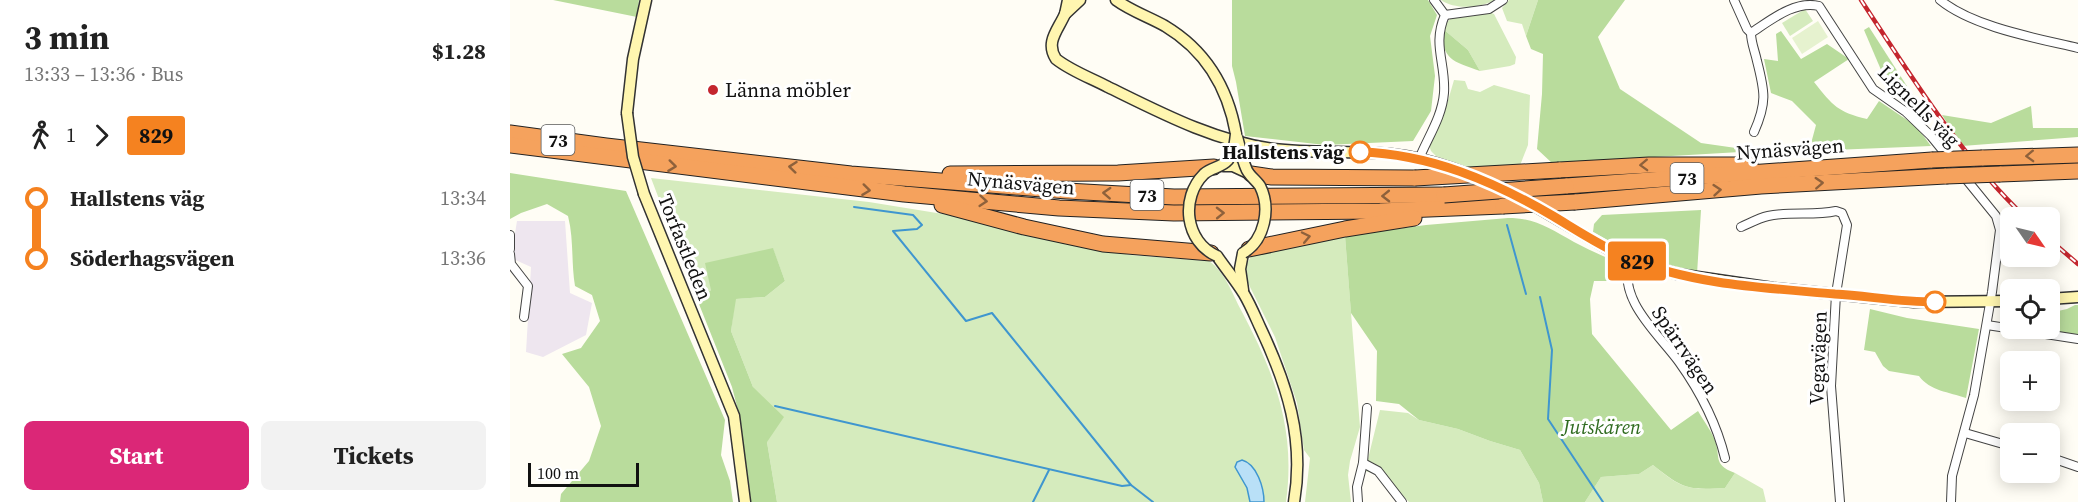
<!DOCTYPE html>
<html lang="en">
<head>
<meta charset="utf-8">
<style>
  :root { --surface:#fff; --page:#f2f2f2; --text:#222; --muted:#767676; --accent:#db2777 }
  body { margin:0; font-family:"Source Serif 4",serif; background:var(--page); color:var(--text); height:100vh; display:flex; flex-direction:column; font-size:22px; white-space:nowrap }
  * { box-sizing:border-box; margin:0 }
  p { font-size:20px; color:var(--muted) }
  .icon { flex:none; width:33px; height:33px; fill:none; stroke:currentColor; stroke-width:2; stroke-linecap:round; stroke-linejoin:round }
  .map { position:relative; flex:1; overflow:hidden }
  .details { display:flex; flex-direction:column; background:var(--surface); width:510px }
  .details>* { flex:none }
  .badge { padding:0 12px; border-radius:4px; font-size:21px; line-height:39px }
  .needle { width:39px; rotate:124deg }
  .controls { position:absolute; left:1490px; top:207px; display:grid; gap:12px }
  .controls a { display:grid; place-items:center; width:60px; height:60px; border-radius:9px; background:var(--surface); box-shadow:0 3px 15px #0003; font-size:30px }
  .scale { position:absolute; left:18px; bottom:15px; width:111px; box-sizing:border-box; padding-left:6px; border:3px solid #111; border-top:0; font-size:16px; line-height:21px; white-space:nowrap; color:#111; -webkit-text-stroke:4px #fff; paint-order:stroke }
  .map>.badge { position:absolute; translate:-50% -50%; box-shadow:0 0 0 3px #fff }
  .legs { display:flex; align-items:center; gap:9px; height:66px; padding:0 24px; font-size:20px }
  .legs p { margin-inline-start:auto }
  .head { display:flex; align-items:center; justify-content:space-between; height:102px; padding:0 24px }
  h1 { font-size:33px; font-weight:700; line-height:45px }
  .button { display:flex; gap:12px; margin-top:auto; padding:12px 24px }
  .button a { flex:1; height:69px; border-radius:9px; background:var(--accent); color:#fff; font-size:24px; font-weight:700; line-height:69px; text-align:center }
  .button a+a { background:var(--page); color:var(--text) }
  ul { padding:0 24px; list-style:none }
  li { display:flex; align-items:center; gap:21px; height:60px; font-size:22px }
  li i { display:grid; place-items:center; width:9px; height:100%; margin:0 8px; background:currentColor }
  li i::after { content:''; width:15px; height:15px; margin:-8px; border:4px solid; border-radius:50%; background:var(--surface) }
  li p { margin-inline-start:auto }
  li:first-child i { background:linear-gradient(#0000 50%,currentColor 0) }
  li:last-child i { background:linear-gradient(currentColor 50%,#0000 0) }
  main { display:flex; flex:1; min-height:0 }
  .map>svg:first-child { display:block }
  .industrial { fill:#eee6ef }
  .green { fill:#d5ebbd }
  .forest { fill:#b9dc9c }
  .pitch { fill:#e6f2cf }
  .water { fill:#b9e0f7; stroke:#3f96cf; stroke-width:1.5 }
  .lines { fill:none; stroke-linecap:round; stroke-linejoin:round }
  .stream { stroke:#3f96cf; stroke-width:2 }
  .street-casing { stroke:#444; stroke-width:10 }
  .secondary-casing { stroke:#333; stroke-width:13 }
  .highway-casing { stroke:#222; stroke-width:17 }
  .street { stroke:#fff; stroke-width:8 }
  .secondary { stroke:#fff6b0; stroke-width:10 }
  .highway { stroke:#f5a25d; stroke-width:15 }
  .rail-casing { stroke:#c4262e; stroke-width:4.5 }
  .rail { stroke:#fff; stroke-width:2; stroke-dasharray:7; stroke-linecap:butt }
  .secondary-bridge-casing { stroke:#333; stroke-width:13; stroke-linecap:butt }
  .highway-bridge-casing { stroke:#222; stroke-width:17; stroke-linecap:butt }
  .secondary-bridge { stroke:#fff6b0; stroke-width:10 }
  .highway-bridge { stroke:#f5a25d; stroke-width:15 }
  .oneway { stroke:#8e613b }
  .line-1-casing { stroke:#fff; stroke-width:14 }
  .line-1 { stroke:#f58220; stroke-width:9 }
  .poi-dot { fill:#c4262e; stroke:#fff; stroke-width:2 }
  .stop-1-dot { fill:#fff; stroke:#f58220; stroke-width:3 }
  .labels { text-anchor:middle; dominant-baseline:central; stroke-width:6; stroke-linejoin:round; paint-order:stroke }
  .shield { fill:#fff; stroke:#585858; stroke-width:1.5 }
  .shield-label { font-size:18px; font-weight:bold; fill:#111 }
  .poi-label { font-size:20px; fill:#111; stroke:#fff; text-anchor:start }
  .street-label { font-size:20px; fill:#111; stroke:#fff }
  .stop-label { font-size:20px; font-weight:bold; fill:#111; stroke:#fff; text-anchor:end }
  .park-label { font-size:20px; font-style:italic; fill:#2f6b1f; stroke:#fff }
</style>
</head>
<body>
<main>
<section class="details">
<div class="head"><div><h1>3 min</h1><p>13:33 – 13:36 · Bus</p></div><b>$1.28</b></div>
<div class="legs"><svg class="icon" aria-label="walk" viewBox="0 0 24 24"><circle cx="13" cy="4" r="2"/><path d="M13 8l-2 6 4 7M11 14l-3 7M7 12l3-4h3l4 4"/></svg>1<svg class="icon" aria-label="forward" viewBox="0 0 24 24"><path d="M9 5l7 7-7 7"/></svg><b class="badge" style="background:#f58220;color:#111">829</b></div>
<ul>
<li><i style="color:#f58220"></i><b>Hallstens väg</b><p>13:34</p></li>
<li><i style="color:#f58220"></i><b>Söderhagsvägen</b><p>13:36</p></li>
</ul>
<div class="button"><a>Start</a><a>Tickets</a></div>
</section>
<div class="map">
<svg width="1568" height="502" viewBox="0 0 1568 502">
  <rect width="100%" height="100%" fill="#fffdf5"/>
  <!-- industrial -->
  <polygon class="industrial" points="7,221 55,221 60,293 82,303 76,335 33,357 16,352 21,267 1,258"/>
  <!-- green -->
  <g class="green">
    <path d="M931 0H985C970 8 945 10 931 0Z"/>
    <polygon points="999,0 1028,0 1016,36 1012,24 997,21 992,8"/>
    <polygon points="1295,9 1303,21 1280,36 1272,23"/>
    <polygon points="979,12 984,14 1006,57 1005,64 1000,66 970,71 958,50 932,28 941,18"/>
    <polygon points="944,80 955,81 958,89 970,92 984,85 1020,95 1018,145 1009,168 966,171 926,156 921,151 919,145 935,111"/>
    <path d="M141 178 359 202 439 215 620 255 699 261C715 272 722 293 731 310 765 374 786 429 776 502H267L257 442 243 387 221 331 225 299 255 297 275 281 263 249 187 299Z"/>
    <polygon points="835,236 850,427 840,461 838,475 841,502 795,502 800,458 794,450 787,403 765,337 735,277 735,266 741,257 787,245"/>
    <path d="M870 410 898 413 909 420 948 429 980 441 1010 450 1029 483 1033 502H899C883 485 880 477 855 471Z"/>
    <path d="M1143 465C1172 489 1177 490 1215 488L1225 473 1253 489 1256 502H1075L1091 477 1129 474Z"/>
  </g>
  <!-- forest -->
  <g class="forest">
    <polygon points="43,0 129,0 127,17"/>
    <polygon points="722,0 918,0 927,15 920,36 925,76 921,111 903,141 815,145 735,136 726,82 722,66"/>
    <polygon points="1028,0 1115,0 1088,37 1110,89 1191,143 1247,151 1042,163 1027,149 1032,94 1033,54 1021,49 1016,36"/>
    <polygon points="1359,27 1411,108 1380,91 1354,30"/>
    <path d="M932 28 958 50 970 71C942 61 932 60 932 28Z"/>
    <path d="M1271 31 1291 59 1317 44 1339 59 1304 82C1323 106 1328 112 1357 119L1369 101 1406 126 1421 146 1299 151 1306 125 1282 101 1261 93 1254 59 1268 61 1266 34Z"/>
    <polygon points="1521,106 1523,128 1568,128 1568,137 1452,146 1432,115 1481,123"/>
    <path d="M0 173 116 191 215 420 211 455 220 481 223 502H50L51 494 79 461 91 426 79 387 52 354 71 348 90 321 82 295 65 286C61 262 64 239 58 216L37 204 11 213 0 219Z"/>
    <polygon points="1191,210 1187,274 1122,254 1083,232 1084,224 1092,215"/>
    <path d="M998 218C1026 218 1040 229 1064 242 1079 250 1095 257 1111 264L1112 275 1105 281H1084L1080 299 1082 334 1161 430 1188 411C1193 420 1200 429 1204 438 1212 456 1201 464 1225 473L1215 488C1177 490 1173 489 1143 465L1129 474 1091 477 1075 502H1033L1029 483 1010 450 980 441 948 429 909 420 889 404 866 401 867 351 841 313 835 236 916 225Z"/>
    <polygon points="263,248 275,281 255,297 226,299 221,331 243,387 274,417 257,442 267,502 241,502 230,418 222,387 187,299 201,290 195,263"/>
    <polygon points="1565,305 1568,305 1568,335 1528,329 1539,328 1539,313 1557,309"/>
    <path d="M1360 309 1397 318 1469 329 1456 398C1439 392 1420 391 1409 376L1379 371 1373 366 1365 352 1354 350Z"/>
  </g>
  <!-- pitch -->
  <polygon class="pitch" points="1308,21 1318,37 1292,54 1282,38"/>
  <!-- water -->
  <path class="water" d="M732 460C747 464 754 488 754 502H740L737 488 725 467 727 462Z"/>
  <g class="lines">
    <!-- stream -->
    <g class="stream">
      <polyline points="344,207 403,215 412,225 407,229 383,231 456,321 482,313 621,485 643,502"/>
      <polyline points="997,225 1016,294"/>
      <polyline points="1030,297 1042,350 1038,419 1093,502"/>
      <polyline points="265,406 612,486 621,485"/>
      <polyline points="523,502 539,470"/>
    </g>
    <defs>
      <g id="street">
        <path d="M1224 0 1237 29 1241 33C1241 43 1245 51 1247 61 1255 92 1257 103 1244 132"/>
        <path d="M1430 0C1463 27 1526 38 1568 48"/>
        <polyline points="935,15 979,9 993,0"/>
        <path d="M1241 33C1261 20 1285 0 1309 6L1363 89 1396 112 1421 136 1486 216 1490 230 1482 292 1464 395 1442 476 1441 502"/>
        <path d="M909 159C918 137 932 117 934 93 936 63 922 45 935 15L924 0"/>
        <path d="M1231 227C1240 223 1249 218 1258 216 1281 211 1304 216 1326 211L1332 213 1337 225 1326 294 1321 386 1330 502"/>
        <polyline points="0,235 0,249"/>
        <polyline points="0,254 1,264 18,286 14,317"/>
        <path d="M1119 259C1108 301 1147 332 1169 362 1189 390 1207 425 1215 458"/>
        <polyline points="1477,325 1568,339"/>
        <polyline points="1455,433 1500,446"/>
        <polyline points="1539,457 1568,467"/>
        <polyline points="853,463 868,471 892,502"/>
        <polyline points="848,502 847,487 853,463 857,408"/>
      </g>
      <g id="secondary">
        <path d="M558 0C557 5 556 10 555 14 548 30 535 42 546 59 561 71 581 78 598 87 651 113 704 141 763 149 798 153 833 151 868 153 912 155 955 171 994 190"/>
        <path d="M606 0C621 11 639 17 655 26 695 50 718 88 726 134"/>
        <polyline points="555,14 570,0"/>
        <polyline points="117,113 123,59 136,0"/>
        <polyline points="713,166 723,166 736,172"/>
        <polyline points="134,194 224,416 235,502"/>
        <polyline points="1023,205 1102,251 1119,259 1167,274 1263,288 1404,302 1500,301"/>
        <polyline points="733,253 730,269 733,290"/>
        <path d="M707 256C716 269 726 281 734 294 740 304 745 316 750 327 777 384 795 439 784 502"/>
        <polyline points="1539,299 1568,297"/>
      </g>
      <g id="highway">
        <polyline points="0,133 96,146 341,174 557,191 664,197 934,195"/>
        <polyline points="0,145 394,194 549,208 664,213 870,211 993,206"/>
        <polyline points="1472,158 1568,155"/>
        <polyline points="1049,170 1139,165 1240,165"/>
        <polyline points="440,174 608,173 704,167"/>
        <polyline points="741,174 762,177 905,178"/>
        <polyline points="1490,174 1568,171"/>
        <polyline points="1056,186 1422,160"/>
        <polyline points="1065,202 1251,186 1436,176"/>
        <polyline points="432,205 514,227 593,244 701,253"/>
        <polyline points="739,249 835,229 904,218"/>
      </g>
    </defs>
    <!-- street casing -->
    <use href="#street" class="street-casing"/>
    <!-- secondary casing -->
    <use href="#secondary" class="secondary-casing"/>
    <!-- highway casing -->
    <use href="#highway" class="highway-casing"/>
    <!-- street -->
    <use href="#street" class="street"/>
    <!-- secondary -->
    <use href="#secondary" class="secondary"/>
    <!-- highway -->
    <use href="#highway" class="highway"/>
    <defs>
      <g id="rail">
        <path d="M1351 0C1401 76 1449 154 1516 218"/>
        <polyline points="1539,239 1568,264"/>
      </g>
    </defs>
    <!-- rail casing -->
    <use href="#rail" class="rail-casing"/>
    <!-- rail -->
    <use href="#rail" class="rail"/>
    <defs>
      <g id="secondary-bridge">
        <polyline points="117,113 123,157 134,194"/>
        <path d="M727 137C730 147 732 159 736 168 738 175 746 180 750 186 761 208 755 240 733 253"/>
        <path d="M707 256C675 242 670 198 694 174 702 167 711 168 718 160 724 152 725 143 726 134"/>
      </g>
      <g id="highway-bridge">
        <polyline points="1422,160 1472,158"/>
        <polyline points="1436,176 1490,174"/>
        <polyline points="905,178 1049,170"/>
        <polyline points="934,195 1056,186"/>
        <polyline points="993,206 1065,202"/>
      </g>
    </defs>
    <!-- secondary-bridge casing -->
    <use href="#secondary-bridge" class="secondary-bridge-casing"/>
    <!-- highway-bridge casing -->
    <use href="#highway-bridge" class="highway-bridge-casing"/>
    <!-- secondary-bridge -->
    <use href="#secondary-bridge" class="secondary-bridge"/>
    <!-- highway-bridge -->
    <use href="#highway-bridge" class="highway-bridge"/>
  </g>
  <!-- one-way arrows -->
  <defs><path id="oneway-chevron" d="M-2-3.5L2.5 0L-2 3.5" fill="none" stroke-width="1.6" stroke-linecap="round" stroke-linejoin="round" transform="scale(1.5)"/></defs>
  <g class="oneway">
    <use href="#oneway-chevron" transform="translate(1520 156) rotate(178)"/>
    <use href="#oneway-chevron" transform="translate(1134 165) rotate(178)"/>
    <use href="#oneway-chevron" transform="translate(162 166) rotate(7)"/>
    <use href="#oneway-chevron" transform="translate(283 167) rotate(-174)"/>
    <use href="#oneway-chevron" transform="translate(1309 183) rotate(-3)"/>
    <use href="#oneway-chevron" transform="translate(356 190) rotate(7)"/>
    <use href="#oneway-chevron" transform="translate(1207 190) rotate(-5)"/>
    <use href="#oneway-chevron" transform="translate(597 193) rotate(-177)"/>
    <use href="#oneway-chevron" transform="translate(876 196) rotate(179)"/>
    <use href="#oneway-chevron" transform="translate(473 201) rotate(5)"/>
    <use href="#oneway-chevron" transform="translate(710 213) rotate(-1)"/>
    <use href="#oneway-chevron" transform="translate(796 237) rotate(-12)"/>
  </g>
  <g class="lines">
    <defs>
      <path id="line-1" d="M850 152C920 154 983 181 1043 216 1068 231 1092 247 1118 258 1183 285 1257 288 1325 294 1358 296 1391 302 1425 302"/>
    </defs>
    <!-- line-1 casing -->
    <use href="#line-1" class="line-1-casing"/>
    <!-- line-1 -->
    <use href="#line-1" class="line-1"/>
  </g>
  <!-- markers -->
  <circle class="poi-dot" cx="203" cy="90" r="6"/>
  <g class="stop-1-dot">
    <circle cx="850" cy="152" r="10"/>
    <circle cx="1425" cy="302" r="10"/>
  </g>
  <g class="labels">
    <!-- shield labels -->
    <g class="shield">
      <rect x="31.5" y="125" width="33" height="30" rx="4.5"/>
      <rect x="1160.5" y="163" width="33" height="30" rx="4.5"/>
      <rect x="620.5" y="180" width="33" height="30" rx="4.5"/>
    </g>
    <g class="shield-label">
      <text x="48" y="140">73</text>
      <text x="1177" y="178">73</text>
      <text x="637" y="195">73</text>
    </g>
    <!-- poi labels -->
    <g class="poi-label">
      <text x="215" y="90">Länna möbler</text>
    </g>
    <!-- street labels -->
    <g class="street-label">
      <text transform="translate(1409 106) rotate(45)">Lignells väg</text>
      <text transform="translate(1280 149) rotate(-4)">Nynäsvägen</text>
      <text transform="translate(511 183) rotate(5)">Nynäsvägen</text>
      <text transform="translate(175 247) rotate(68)">Torfastleden</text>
      <text transform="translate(1175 350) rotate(56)">Spärrvägen</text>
      <text transform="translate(1308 358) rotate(-88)">Vegavägen</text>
    </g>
    <!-- stop labels -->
    <g class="stop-label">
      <text x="834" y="152">Hallstens väg</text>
    </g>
    <!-- park labels -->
    <g class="park-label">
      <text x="1092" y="427">Jutskären</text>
    </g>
  </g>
</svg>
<div class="controls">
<a><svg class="needle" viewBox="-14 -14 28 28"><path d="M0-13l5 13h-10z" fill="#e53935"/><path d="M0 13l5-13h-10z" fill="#767676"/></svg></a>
<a><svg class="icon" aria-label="locate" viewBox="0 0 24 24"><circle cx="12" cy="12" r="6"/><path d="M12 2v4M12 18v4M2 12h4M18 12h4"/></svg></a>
<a>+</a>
<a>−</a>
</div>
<div class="scale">100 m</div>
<b class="badge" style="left:1127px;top:261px;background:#f58220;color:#111">829</b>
</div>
</main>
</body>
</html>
